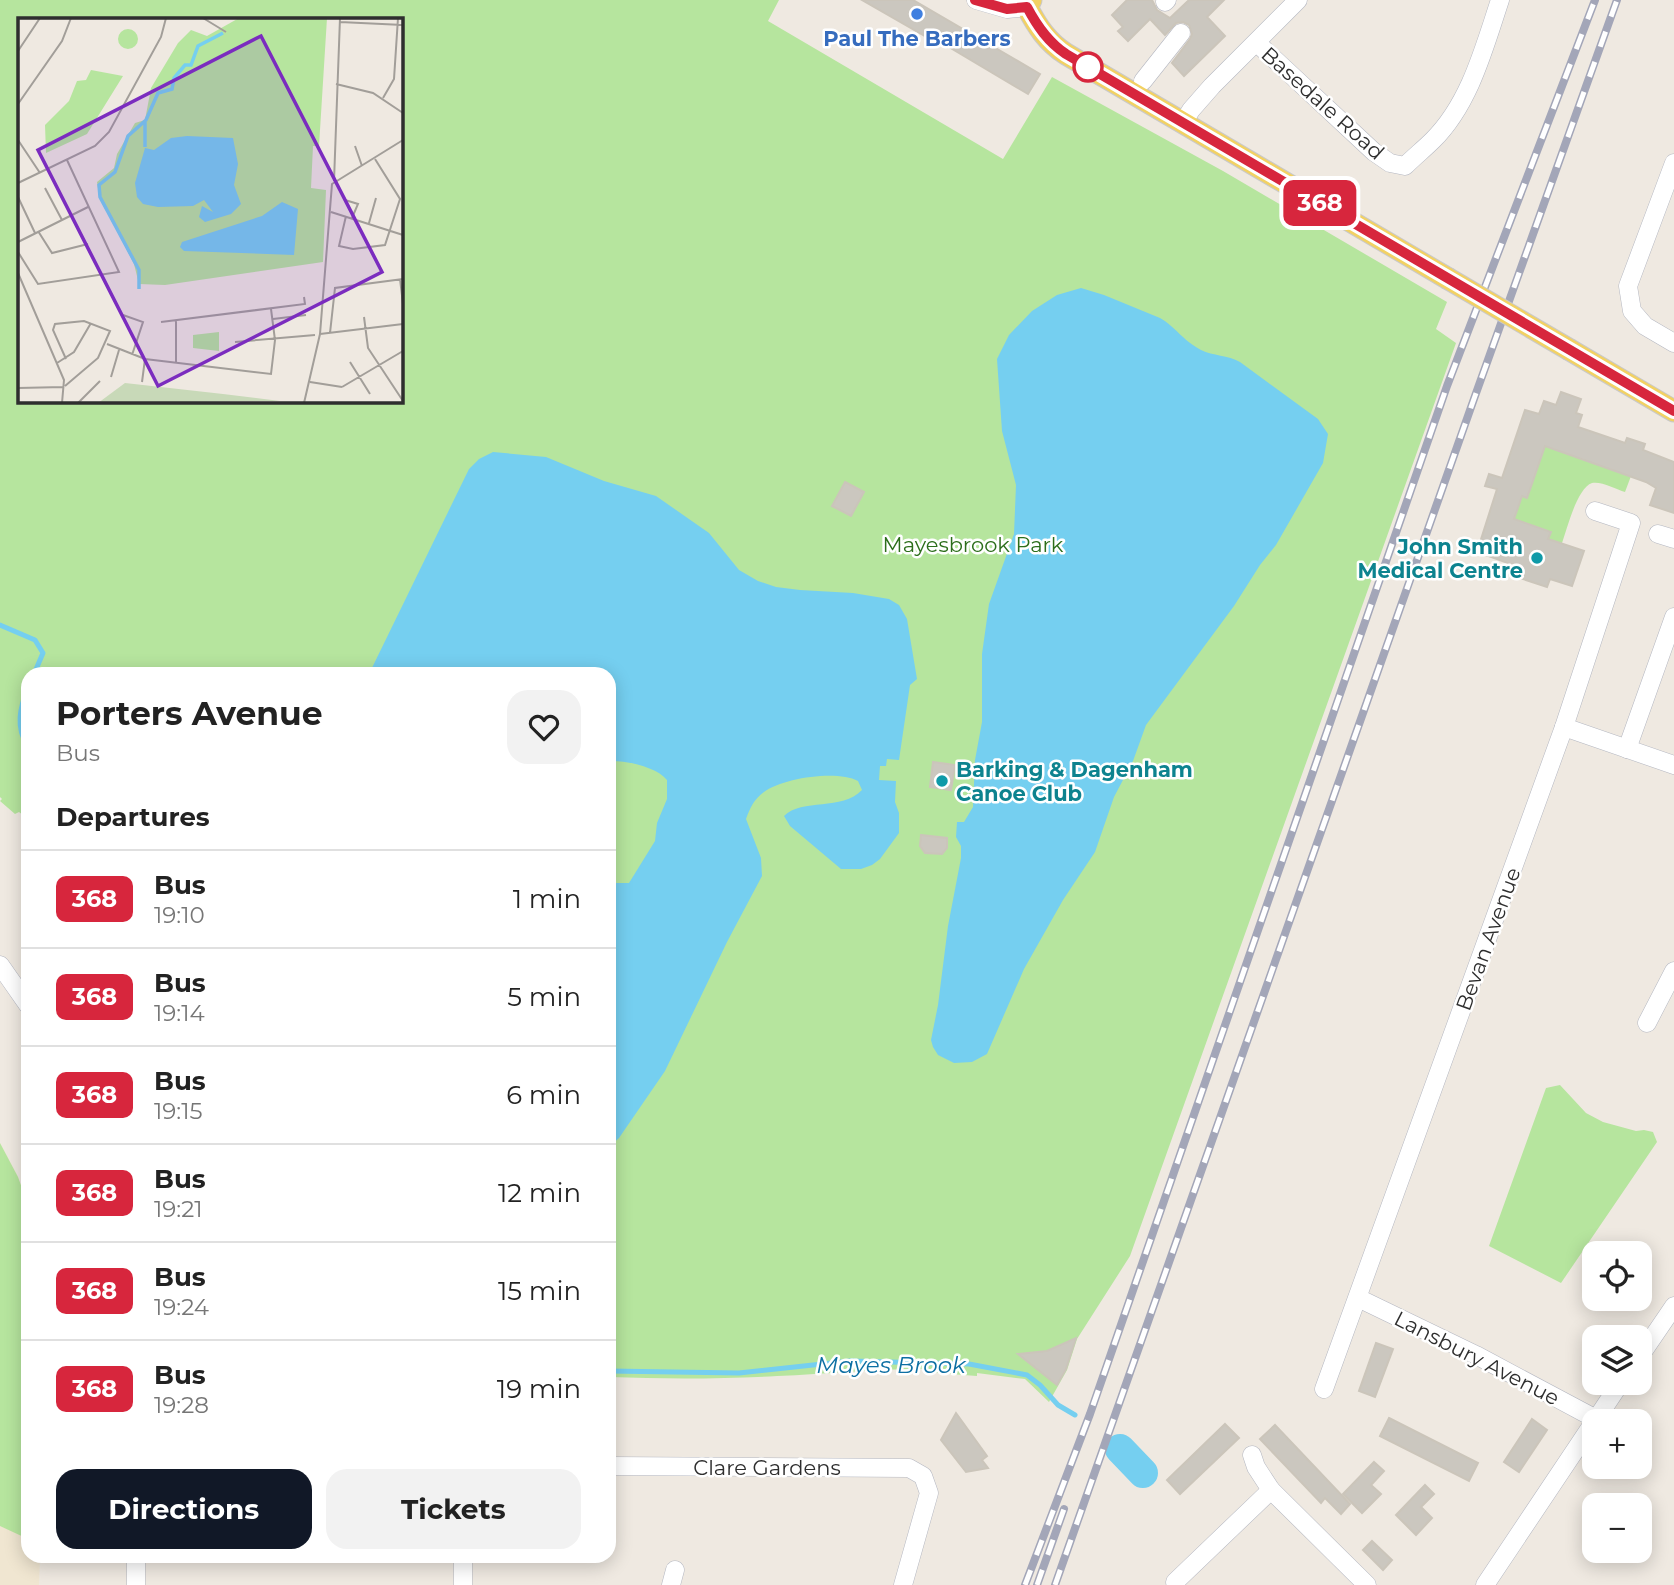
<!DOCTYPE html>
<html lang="en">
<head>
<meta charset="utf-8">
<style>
  :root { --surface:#fff; --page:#f2f2f2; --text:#222; --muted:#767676; --line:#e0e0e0; --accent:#111827 }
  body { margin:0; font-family:Montserrat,sans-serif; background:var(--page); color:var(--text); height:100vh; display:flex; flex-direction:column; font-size:26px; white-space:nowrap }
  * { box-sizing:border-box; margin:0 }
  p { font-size:23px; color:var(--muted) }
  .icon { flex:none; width:38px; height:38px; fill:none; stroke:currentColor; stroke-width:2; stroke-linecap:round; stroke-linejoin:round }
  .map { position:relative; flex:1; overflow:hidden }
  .panel { position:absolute; left:21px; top:667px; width:595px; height:896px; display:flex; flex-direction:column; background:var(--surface); border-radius:21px; box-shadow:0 4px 18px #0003 }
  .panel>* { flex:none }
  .badge { padding:0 14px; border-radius:10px; font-size:24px; line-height:46px }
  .fabs { position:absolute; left:1582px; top:1241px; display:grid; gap:14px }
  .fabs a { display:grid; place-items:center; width:70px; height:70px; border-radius:14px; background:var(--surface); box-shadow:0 4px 18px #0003; font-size:35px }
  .map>.badge { position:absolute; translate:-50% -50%; box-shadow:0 0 0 4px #fff }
  h2 { padding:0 35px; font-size:26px; line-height:63px }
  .round { display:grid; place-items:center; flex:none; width:74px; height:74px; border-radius:21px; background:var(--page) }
  .headline { display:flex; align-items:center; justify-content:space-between; height:119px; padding:0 35px }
  h1 { font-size:33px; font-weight:700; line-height:52px }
  .action { display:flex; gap:14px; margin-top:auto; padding:14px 35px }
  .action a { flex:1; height:80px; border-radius:21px; background:var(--accent); color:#fff; font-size:28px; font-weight:700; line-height:80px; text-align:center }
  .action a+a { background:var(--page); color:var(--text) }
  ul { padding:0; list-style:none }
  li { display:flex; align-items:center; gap:21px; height:98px; padding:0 35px; border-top:2px solid var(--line) }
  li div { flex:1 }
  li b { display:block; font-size:26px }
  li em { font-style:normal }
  li .badge { min-width:77px; font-weight:700; text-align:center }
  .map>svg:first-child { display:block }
  .education { fill:#f0e6d1 }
  .green { fill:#b6e59e; fill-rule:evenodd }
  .water { fill:#75cff0 }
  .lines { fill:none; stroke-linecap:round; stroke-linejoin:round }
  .stream { stroke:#75cff0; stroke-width:5 }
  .river { stroke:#75cff0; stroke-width:30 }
  .building { fill:#cbc7bf; stroke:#cbc5ba; stroke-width:2 }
  .minor-casing { stroke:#b4b7c1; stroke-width:19 }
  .major-casing { stroke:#c9c9c9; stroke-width:23 }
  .minor { stroke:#fff; stroke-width:18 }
  .major { stroke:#f2d163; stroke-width:21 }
  .rail-casing { stroke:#a3a6b8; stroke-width:8 }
  .rail { stroke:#fff; stroke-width:5; stroke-dasharray:16; stroke-linecap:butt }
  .major-bridge-casing { stroke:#c9c9c9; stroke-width:23; stroke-linecap:butt }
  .major-bridge { stroke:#f2d163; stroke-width:21 }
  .line-casing { stroke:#fff; stroke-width:16 }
  .line { stroke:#d7263d; stroke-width:10 }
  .shop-dot { fill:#3f7fe0; stroke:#fff; stroke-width:2.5 }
  .stop-dot { fill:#fff; stroke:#d7263d; stroke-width:3.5 }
  .culture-dot { fill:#0f9aa8; stroke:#fff; stroke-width:2.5 }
  .labels { text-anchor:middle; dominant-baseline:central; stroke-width:5; stroke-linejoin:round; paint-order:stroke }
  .shop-label { font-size:21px; font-weight:bold; fill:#366cbe; stroke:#fff }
  .street-label { font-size:21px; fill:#2e2e2e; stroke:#fff }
  .park-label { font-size:21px; fill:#2c6e1b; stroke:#fff }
  .culture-label { font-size:21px; font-weight:bold; fill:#0d838f; stroke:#fff; text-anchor:end }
  .water-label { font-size:23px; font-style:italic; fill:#0d6fa3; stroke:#fff }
  .inset-river { fill:none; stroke:#75cff0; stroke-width:3.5 }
  .inset-road { fill:none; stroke:#a29e99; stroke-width:2 }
  .view { fill:#7b2cbf; fill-opacity:0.15; stroke:#7b2cbf; stroke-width:3.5 }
  .inset-edge { fill:none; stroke:#2e2e2e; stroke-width:3.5 }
</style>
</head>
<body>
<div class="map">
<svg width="1674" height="1585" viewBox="0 0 1674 1585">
  <rect width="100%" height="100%" fill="#efe9e1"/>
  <!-- education -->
  <polygon class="education" points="0,1143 18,1177 28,1205 28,1556 40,1556 39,1585 0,1585"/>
  <!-- green -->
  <g class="green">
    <path d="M0 0H779L768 21 1003 159 1052 77 1223 171 1447 302 1436 329 1456 343 1130 1256 1077 1339 1067 1370 1049 1402 1025 1379 977 1373V1376L924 1372 923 1369C873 1369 827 1374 777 1376 721 1379 665 1379 609 1377V674H28V819L19 812 15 814 0 801 2 799 0 797ZM19 19H401V401H19Z"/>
    <path d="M1545 446 1631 476 1625 492C1616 489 1601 481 1592 483 1577 488 1567 529 1562 543L1548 539 1550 532 1535 526 1512 524 1522 496 1527 497Z"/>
    <polygon points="1560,1085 1586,1113 1603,1122 1636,1131 1644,1130 1653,1132 1657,1142 1561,1283 1489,1246 1546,1088"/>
    <polygon points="0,1143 18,1177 28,1205 28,1539 0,1526"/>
  </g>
  <!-- water -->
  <g class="water">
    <path d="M1081 288 1104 295 1160 318C1176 327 1182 340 1201 350 1213 356 1228 355 1240 362L1318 419 1328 434 1323 463 1276 545 1260 565 1234 606 1146 725 1133 761 1114 797 1095 852 1063 900 1024 969 987 1054 972 1062 954 1063 938 1055 933 1047 931 1040 938 1005 948 926 961 858V846L956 837 957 822H964L973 807 975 760 982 722V654L989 604 1014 534 1016 485 1002 431 997 359 1009 335 1032 311 1057 295Z"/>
    <path d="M493 452 546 457 604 481 656 496 709 533 739 570 758 581 776 587 800 590 853 593 889 599 899 605 907 619 917 679 910 685 899 760 887 759 886 766H880L879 780 896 781 895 802 899 813V833L880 859 872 865 861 869H841L790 826 784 816C802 798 842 811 862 790L858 781C837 770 783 778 764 792 754 799 750 808 746 819L761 858 762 876 727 942 665 1071 619 1138 609 1147V883H629L655 841 657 823 667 799V780C657 767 625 760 609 761V674H369L469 469 479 459Z"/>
  </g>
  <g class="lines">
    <!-- stream -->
    <g class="stream">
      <polyline points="0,625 35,640 43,653 34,674"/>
      <path d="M28 687C20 708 15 727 28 747"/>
      <polyline points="609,1371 739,1373 850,1361 969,1364 1027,1375 1040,1385 1058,1405 1075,1415"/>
    </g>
    <!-- river -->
    <polyline class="river" points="1120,1449 1143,1473"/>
  </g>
  <!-- building -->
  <g class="building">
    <polygon points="862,0 913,0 1040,74 1028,94 932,37 930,39"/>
    <polygon points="1127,0 1152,0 1157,10 1170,18 1189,0 1224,0 1207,17 1225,36 1184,76 1172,63 1190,39 1192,34 1189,25 1183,22 1176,23 1165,35 1150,19 1128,41 1118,31 1123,27 1112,15"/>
    <polygon points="1561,392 1581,399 1576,413 1582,415 1578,427 1625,443 1627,438 1645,444 1643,450 1674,462 1674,513 1650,505 1656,488 1646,482 1545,446 1527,498 1522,496 1514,519 1551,532 1548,539 1584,551 1572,586 1550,579 1547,587 1505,573 1508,563 1477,552 1497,489 1485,486 1489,474 1502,478 1525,410 1539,414 1544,401 1556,405"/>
    <polygon points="845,482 864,492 851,516 832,506"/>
    <polygon points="933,762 955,765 951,790 930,787"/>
    <polygon points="921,835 947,838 947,848 942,854 925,853 920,846"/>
    <polygon points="1076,1338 1066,1369 1057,1385 1018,1354 1047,1351"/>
    <polygon points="1376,1343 1393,1349 1375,1397 1359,1391"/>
    <polygon points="956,1413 987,1456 982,1460 988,1468 966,1472 941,1440"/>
    <polygon points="1389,1418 1478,1463 1469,1481 1380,1436"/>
    <polygon points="1532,1419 1547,1430 1519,1472 1504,1462"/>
    <polygon points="1225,1424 1239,1438 1180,1494 1167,1480"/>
    <polygon points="1275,1425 1350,1504 1341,1514 1325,1498 1321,1503 1260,1439"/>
    <polygon points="1374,1462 1384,1471 1371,1485 1381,1494 1362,1513 1343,1494"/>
    <polygon points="1425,1485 1434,1494 1421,1507 1432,1518 1416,1535 1396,1515"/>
    <polygon points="1372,1541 1392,1560 1383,1570 1363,1550"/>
  </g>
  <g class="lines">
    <defs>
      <g id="minor">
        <polyline points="976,0 1007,9 1027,7"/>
        <polyline points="1165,2 1167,0"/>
        <path d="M1257 43 1374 152 1390 163 1405 166C1414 157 1424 149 1433 140 1470 103 1484 48 1500 0"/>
        <polyline points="1143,81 1181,33"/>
        <polyline points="1183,123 1191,110 1212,86 1298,0"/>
        <polyline points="1674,163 1628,286 1632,311 1645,326 1674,343"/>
        <polyline points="1658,534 1674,539"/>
        <polyline points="1564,727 1674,765"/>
        <polyline points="1627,749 1674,617"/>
        <polyline points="0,965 28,1005"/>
        <polyline points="1647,1023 1674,971"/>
        <polyline points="1358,1298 1476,1355 1596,1419"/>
        <polyline points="1640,1356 1674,1306"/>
        <polyline points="1324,1389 1564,727 1631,523 1595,511"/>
        <polyline points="1595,1421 1621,1382"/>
        <polyline points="1252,1455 1256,1467 1271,1490"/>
        <polyline points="609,1466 909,1468 923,1476 929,1493 903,1585"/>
        <polyline points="1175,1582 1271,1490 1367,1585"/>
        <polyline points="136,1585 136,1556"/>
        <polyline points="463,1585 463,1556"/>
        <polyline points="671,1585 675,1570"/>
        <polyline points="1485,1585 1594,1422"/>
      </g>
      <g id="major">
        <path d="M1031 0 1027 7C1037 26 1047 42 1066 54L1447 278"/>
        <polyline points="1570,350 1674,411"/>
      </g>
    </defs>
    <!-- minor casing -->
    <use href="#minor" class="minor-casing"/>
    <!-- major casing -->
    <use href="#major" class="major-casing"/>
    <!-- minor -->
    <use href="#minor" class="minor"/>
    <!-- major -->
    <use href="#major" class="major"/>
    <defs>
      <g id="rail">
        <polyline points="1025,1585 1090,1414 1447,386 1595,0"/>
        <polyline points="1037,1585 1064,1509"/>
        <polyline points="1055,1585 1475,396 1617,0"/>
      </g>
    </defs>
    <!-- rail casing -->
    <use href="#rail" class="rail-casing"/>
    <!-- rail -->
    <use href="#rail" class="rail"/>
    <defs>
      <polyline id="major-bridge" points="1447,278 1570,350"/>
    </defs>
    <!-- major-bridge casing -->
    <use href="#major-bridge" class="major-bridge-casing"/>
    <!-- major-bridge -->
    <use href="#major-bridge" class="major-bridge"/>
  </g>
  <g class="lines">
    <defs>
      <path id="line" d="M975 0 1007 9 1027 7C1037 26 1048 42 1066 54L1674 411"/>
    </defs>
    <!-- line casing -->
    <use href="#line" class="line-casing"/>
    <!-- line -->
    <use href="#line" class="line"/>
  </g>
  <!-- markers -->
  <circle class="shop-dot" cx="917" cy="14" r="7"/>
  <circle class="stop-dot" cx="1088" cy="67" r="14"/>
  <g class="culture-dot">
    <circle cx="1537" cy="558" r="7"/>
    <circle cx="942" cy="781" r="7"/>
  </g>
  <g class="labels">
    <!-- shop labels -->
    <g class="shop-label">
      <text x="917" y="38">Paul The Barbers</text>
    </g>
    <!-- street labels -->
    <g class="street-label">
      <text transform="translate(1323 103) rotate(42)">Basedale Road</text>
      <text transform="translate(1488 939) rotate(-70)">Bevan Avenue</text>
      <text transform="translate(1477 1358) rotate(27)">Lansbury Avenue</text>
      <text x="767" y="1467">Clare Gardens</text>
    </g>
    <!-- park labels -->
    <g class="park-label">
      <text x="973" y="544">Mayesbrook Park</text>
    </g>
    <!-- culture labels -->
    <g class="culture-label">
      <text x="1523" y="546">John Smith<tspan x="1523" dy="24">Medical Centre</tspan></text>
      <text x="956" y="769" text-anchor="start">Barking &amp; Dagenham<tspan x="956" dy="24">Canoe Club</tspan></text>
    </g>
    <!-- water labels -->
    <g class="water-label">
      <text x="891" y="1365">Mayes Brook</text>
    </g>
  </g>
  <!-- overview -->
  <g transform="translate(18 18)">
    <rect width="385" height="385" fill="#efe9e1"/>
    <path d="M221 0H309L301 128H295L293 170 308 172 305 244 147 267 121 266 116 246 81 177 79 164 96 150 99 136 117 105 127 102 133 70 160 25 173 12 189 18ZM100 21a10 10 0 1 1 20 0a10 10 0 1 1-20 0ZM73 52 105 58 69 116 28 135 27 107 51 83 59 63 68 62ZM201 314V333L175 330V317Z" fill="#b6e59e"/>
    <path d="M107 365 205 376 262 383 80 385Z" fill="#c8d9b8"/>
    <path d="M169 118 215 120 220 146 216 167 223 186 213 196 187 204 181 199 184 188 195 194 186 182 175 188 140 189 125 186 119 179 117 165 127 130 136 132 153 120ZM264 184 280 191 276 237 166 233 162 229 164 224 244 198Z" fill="#75cff0"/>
    <path class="inset-river" d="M127 104V129M121 271V252L82 179 81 167 97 154 110 118 128 102 140 75 154 71 156 60 167 47H173L180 28 205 15"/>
    <path class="inset-road" d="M185 0 208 14M322 4 385 7M0 33 22 0M318 66 355 75 385 95M365 80 376 61 380 0M0 86 44 23 53 0M0 122 22 155M337 128 344 148M316 163 322 0M0 165 77 128 91 114 143 19 148 0M27 170 44 202M0 179 17 215M327 182 340 186 334 200M313 194 385 217M328 198 321 228 335 231 367 227 382 181 357 141M351 205 358 180M20 213 34 235 70 226M0 224 70 189M0 234 20 266 101 254 49 142M0 255 46 362 44 385M382 261 385 286M105 297 125 304 114 337M346 299 350 330 385 383M255 301 288 297M158 303V345M143 304 287 286 286 279M312 315 317 270 385 261M302 316 385 306M217 324 297 317M89 326 127 341 253 356 257 322 253 291M332 344 352 376M39 345 56 334 73 305M93 359 101 332M124 364 127 341M292 364 324 369M47 368 80 340 92 313 66 303 37 306 35 312 48 341M324 369 385 333M0 370 46 369M60 385 82 363M286 385 302 316 314 166 385 122"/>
    <path class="view" d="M243 18 364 254 140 368 20 132Z"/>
    <rect width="385" height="385" class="inset-edge"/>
  </g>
</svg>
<div class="fabs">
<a><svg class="icon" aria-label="locate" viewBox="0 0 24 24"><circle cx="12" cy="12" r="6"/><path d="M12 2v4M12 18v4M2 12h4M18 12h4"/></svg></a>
<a><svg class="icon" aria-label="layers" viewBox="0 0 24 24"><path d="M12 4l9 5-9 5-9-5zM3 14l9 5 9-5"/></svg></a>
<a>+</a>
<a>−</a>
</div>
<b class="badge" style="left:1320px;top:203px;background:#d7263d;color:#fff">368</b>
<section class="panel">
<div class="headline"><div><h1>Porters Avenue</h1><p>Bus</p></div><a class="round"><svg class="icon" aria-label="heart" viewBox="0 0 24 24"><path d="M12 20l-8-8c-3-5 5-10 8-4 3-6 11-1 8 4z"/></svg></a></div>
<h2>Departures</h2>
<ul>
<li><span class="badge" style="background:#d7263d;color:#fff">368</span><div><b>Bus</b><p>19:10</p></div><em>1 min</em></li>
<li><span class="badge" style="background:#d7263d;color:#fff">368</span><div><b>Bus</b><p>19:14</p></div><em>5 min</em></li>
<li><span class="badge" style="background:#d7263d;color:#fff">368</span><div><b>Bus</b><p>19:15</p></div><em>6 min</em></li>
<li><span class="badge" style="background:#d7263d;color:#fff">368</span><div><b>Bus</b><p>19:21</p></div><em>12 min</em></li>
<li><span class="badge" style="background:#d7263d;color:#fff">368</span><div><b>Bus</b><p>19:24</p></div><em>15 min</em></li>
<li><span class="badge" style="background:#d7263d;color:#fff">368</span><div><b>Bus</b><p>19:28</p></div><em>19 min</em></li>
</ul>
<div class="action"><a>Directions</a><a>Tickets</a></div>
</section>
</div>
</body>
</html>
